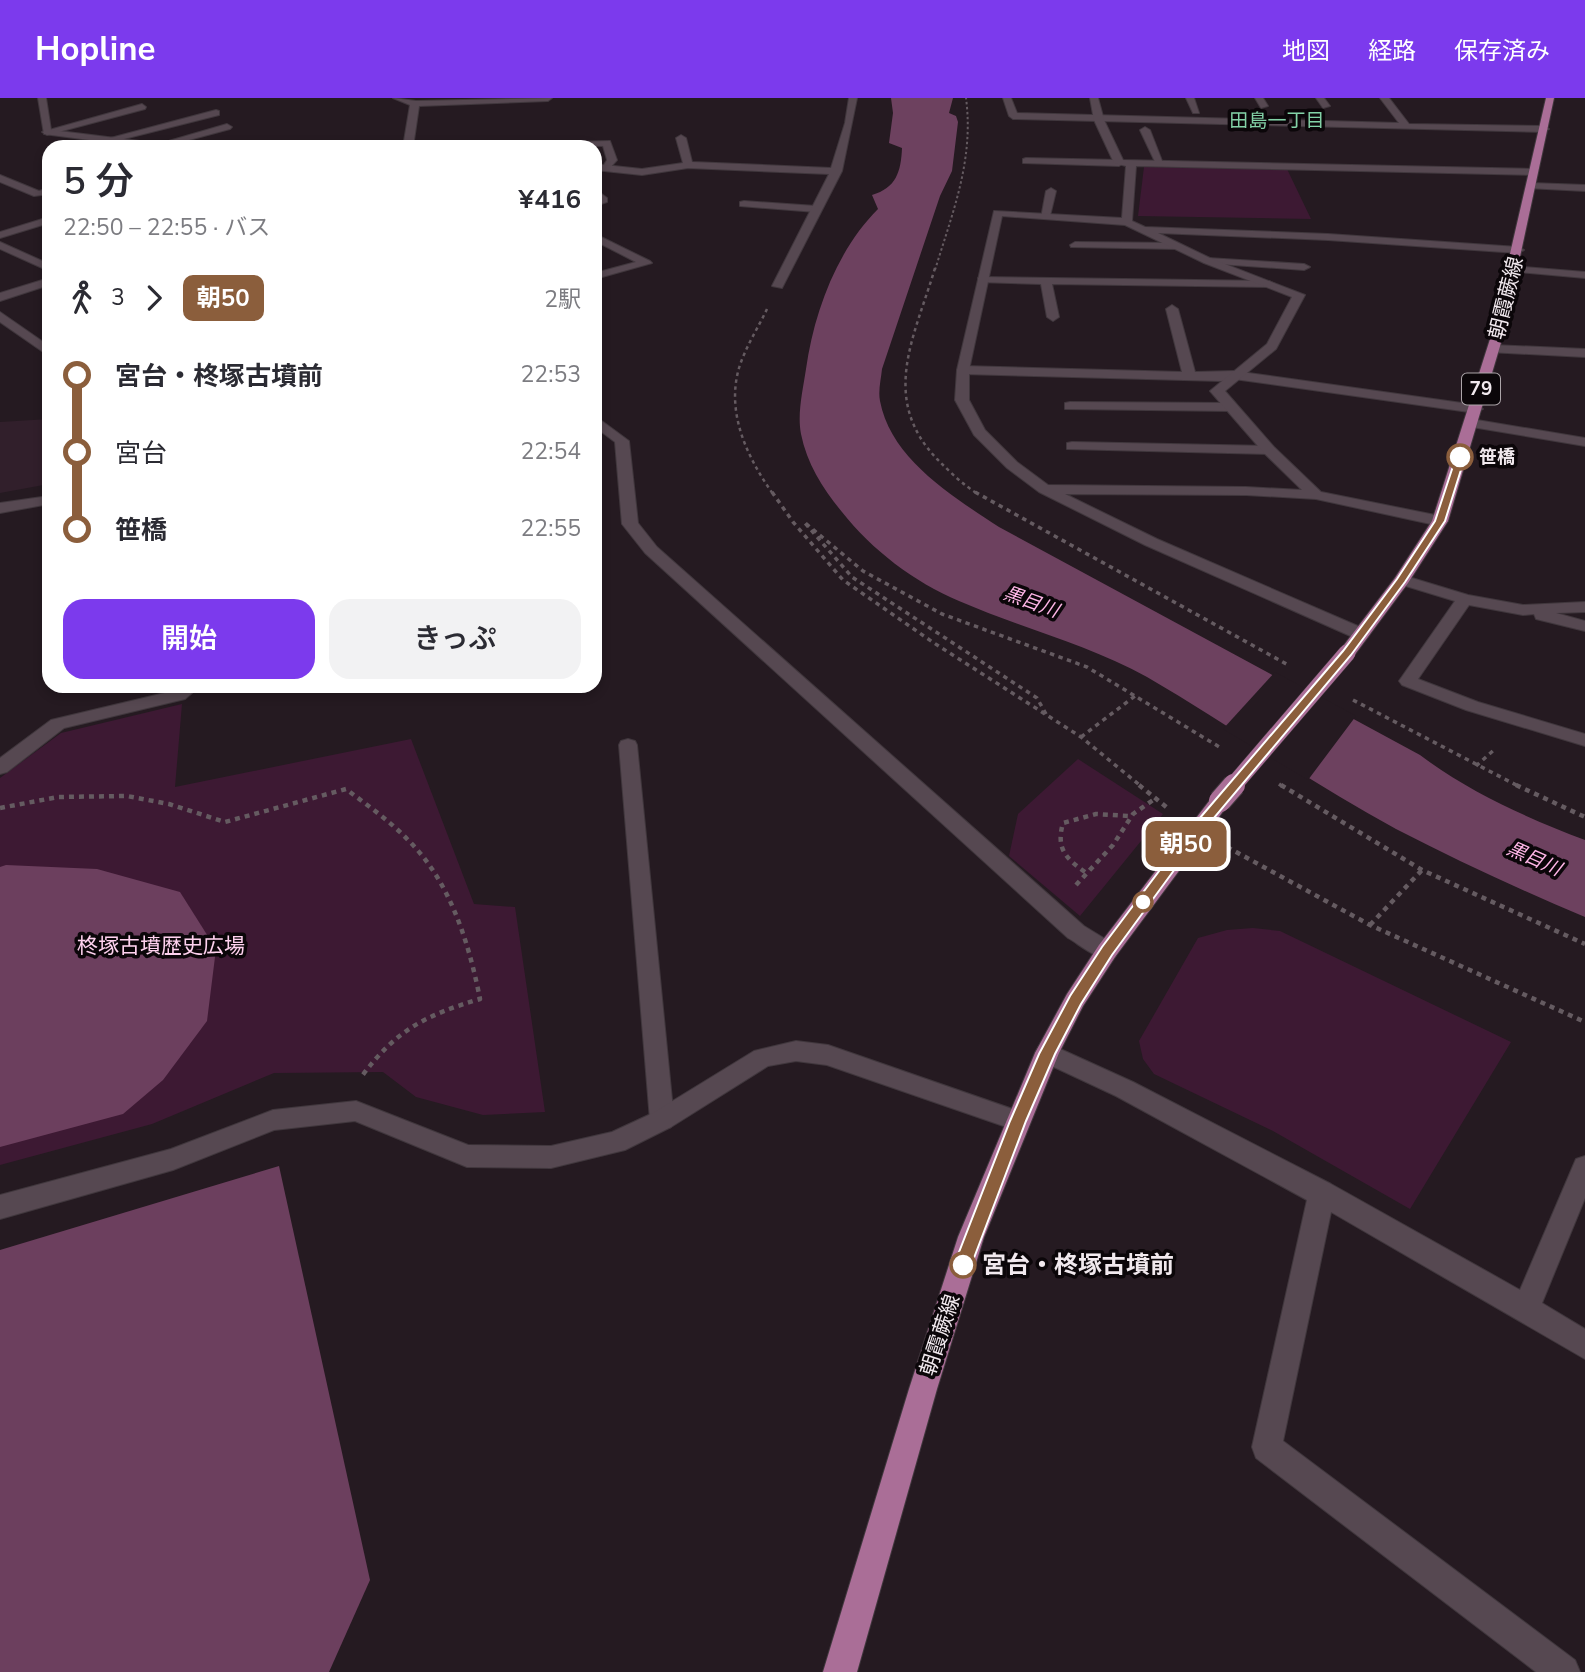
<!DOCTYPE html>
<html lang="ja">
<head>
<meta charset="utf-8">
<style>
  :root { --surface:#fff; --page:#f2f2f3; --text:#2b2b33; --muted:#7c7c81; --accent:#7c3aed }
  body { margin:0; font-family:"Nunito Sans","Noto Sans JP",sans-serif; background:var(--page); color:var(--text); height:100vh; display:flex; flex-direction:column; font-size:26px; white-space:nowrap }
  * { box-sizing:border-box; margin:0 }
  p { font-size:23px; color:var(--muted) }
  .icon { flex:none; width:38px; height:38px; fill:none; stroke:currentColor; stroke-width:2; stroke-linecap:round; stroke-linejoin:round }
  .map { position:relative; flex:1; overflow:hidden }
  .panel { position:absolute; left:42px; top:42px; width:560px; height:553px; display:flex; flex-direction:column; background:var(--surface); border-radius:21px; box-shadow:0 4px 10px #0003 }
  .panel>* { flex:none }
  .badge { padding:0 14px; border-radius:10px; font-size:24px; line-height:46px }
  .map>.badge { position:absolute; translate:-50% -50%; box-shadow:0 0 0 4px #fff }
  .legs { display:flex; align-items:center; gap:10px; height:77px; padding:0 21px; font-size:23px }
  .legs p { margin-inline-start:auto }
  .overview { display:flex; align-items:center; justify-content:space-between; height:119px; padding:0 21px }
  h1 { font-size:38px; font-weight:600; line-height:52px }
  .primary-button { display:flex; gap:14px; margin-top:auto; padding:14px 21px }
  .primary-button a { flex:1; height:80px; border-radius:21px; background:var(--accent); color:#fff; font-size:28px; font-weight:600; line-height:80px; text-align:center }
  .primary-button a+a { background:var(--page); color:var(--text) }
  ul { padding:0 21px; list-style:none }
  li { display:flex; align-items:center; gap:24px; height:77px; font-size:26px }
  li i { display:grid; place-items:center; width:10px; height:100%; margin:0 9px; background:currentColor }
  li i::after { content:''; width:18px; height:18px; margin:-9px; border:5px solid; border-radius:50%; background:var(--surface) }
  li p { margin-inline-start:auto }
  li:first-child i { background:linear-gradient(#0000 50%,currentColor 0) }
  li:last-child i { background:linear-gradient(currentColor 50%,#0000 0) }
  header { display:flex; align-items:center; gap:42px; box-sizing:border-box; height:98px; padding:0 35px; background:var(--accent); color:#fff }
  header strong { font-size:33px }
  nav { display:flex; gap:38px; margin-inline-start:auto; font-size:24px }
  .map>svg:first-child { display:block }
  .built { fill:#311f2b }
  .green { fill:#3d1933 }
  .forest { fill:#6c3f5e }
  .water { fill:#6d415f }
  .pier { fill:#251a21 }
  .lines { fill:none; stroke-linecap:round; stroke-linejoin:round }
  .service-casing { stroke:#40373d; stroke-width:2 }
  .minor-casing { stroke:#40373d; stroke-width:2 }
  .tertiary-casing { stroke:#40373d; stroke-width:2 }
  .primary-casing { stroke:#40373d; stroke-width:2 }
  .path-far3 { stroke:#655b61; stroke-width:2; stroke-dasharray:2.5 2.5; stroke-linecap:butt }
  .path-far2 { stroke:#655b61; stroke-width:2.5; stroke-dasharray:3.5 3.5; stroke-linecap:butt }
  .path-far1 { stroke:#655b61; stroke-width:3.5; stroke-dasharray:4.5 4.5; stroke-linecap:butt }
  .path { stroke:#655b61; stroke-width:4.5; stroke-dasharray:5 5; stroke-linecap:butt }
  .service { fill:#564851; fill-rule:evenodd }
  .minor { fill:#564851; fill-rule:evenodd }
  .tertiary { fill:#564851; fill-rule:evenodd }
  .primary { fill:#aa6e97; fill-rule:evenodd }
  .primary-bridge-far1-casing { stroke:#40373d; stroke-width:18; stroke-linecap:butt }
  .primary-bridge-casing { stroke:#40373d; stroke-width:24; stroke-linecap:butt }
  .primary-bridge-far1 { stroke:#aa6e97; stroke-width:17 }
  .primary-bridge { stroke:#aa6e97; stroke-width:22 }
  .line-1 { fill:#8b5e3c; stroke:#fff; stroke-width:2 }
  .stop-1-dot { fill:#fff; stroke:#8b5e3c; stroke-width:3.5 }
  .labels { text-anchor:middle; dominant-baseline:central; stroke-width:7; stroke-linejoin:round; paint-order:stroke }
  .far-stop-label { font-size:18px; font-weight:bold; fill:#f1e9ee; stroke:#0b0609; text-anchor:start }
  .far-neighbourhood-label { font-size:19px; fill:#83d2a7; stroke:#0b0609 }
  .shield { fill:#0b0609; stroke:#aca5a9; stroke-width:2 }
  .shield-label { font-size:19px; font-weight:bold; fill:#f1e9ee }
  .far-water-label { font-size:19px; font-style:italic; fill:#feb5e6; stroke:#0b0609 }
  .street-label { font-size:21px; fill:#f1e9ee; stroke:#0b0609 }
  .park-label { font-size:21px; fill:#ffd2ef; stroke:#0b0609 }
  .near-stop-label { font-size:24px; font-weight:bold; fill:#f1e9ee; stroke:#0b0609; text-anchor:start }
</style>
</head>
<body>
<header>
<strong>Hopline</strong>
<nav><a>地図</a><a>経路</a><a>保存済み</a></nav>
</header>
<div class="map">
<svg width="1585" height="1574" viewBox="0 0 1585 1574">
  <rect width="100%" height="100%" fill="#251a21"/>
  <!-- built -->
  <polygon class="built" points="49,321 49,386 0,395 0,324"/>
  <!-- green -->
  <g class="green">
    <polygon points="1144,69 1287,71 1311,121 1138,118"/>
    <polygon points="182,606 175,689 411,641 474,806 515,809 545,1014 483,1017 416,999 383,974 274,975 152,1026 0,1067 0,680 61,635"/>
    <polygon points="1078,661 1163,716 1080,818 1009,758 1018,716"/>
    <polygon points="1253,830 1280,833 1511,944 1410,1111 1273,1033 1154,976 1143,961 1139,943 1198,840 1227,832"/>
  </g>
  <!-- forest -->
  <g class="forest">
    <polygon points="6,767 97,771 180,794 216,851 207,923 163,982 123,1016 0,1049 0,769"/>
    <polygon points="279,1068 370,1482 329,1574 0,1574 0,1152"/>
  </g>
  <!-- water -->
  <path class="water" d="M891 0H953L949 15 956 18 958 24 952 73 940 98 882 271C881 281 878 293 880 303 891 361 952 398 999 429L1420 657C1469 694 1527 720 1585 742V819C1521 792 1458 763 1396 731 1311 685 1231 628 1147 579 1088 546 1021 530 959 503 914 484 872 452 842 414 823 391 807 366 801 336 797 316 803 291 806 271 814 214 837 152 878 111L872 97C896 90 901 74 902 50L889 45 893 15Z"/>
  <!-- pier -->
  <polygon class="pier" points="1275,574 1356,618 1308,682 1223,631"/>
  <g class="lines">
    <defs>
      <g id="service">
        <polygon points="1003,0 1011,0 1017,15 1399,25 1380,0 1389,0 1409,26 1544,28 1549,31 1544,34 1013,21 1009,18"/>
        <polygon points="1186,0 1194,0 1199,15 1193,15"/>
        <polygon points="1255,0 1263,0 1268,8 1261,10"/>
        <polygon points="1316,0 1324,0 1330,8 1323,10"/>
        <polygon points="142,6 146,9 145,11 47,37 42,34"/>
        <polygon points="216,12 219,13 219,17 108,45 103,42"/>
        <polygon points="227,26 232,29 230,31 163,49 155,47"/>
        <polygon points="1145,29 1150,32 1164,68 1156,66 1140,32"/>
        <polygon points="610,43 617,62 607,73 602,70 607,62 603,48 563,47 568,44"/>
        <polygon points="1026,60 1119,62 1124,65 1119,68 1023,65 1023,61"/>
        <polygon points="0,77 39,93 49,90 49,96 34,98 0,84"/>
        <polygon points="1051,90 1056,93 1050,118 1041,120 1046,93"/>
        <polygon points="744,103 816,108 821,111 816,114 740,108 740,104"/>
        <polygon points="49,119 49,125 0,140 0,134"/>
        <polygon points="0,144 49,166 49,173 0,151"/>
        <polygon points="1075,144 1177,145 1182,148 1177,151 1071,149 1070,147"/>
        <polygon points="1208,160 1304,166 1310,169 1304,172 1204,165 1204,161"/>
        <polygon points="1513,168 1585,174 1585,180 1509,173 1507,171"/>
        <polygon points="982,179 1269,183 1275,186 1269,189 1052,186 1059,219 1053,223 1047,219 1041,186 978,184 978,180"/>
        <polygon points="1172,207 1178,211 1195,274 1234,273 1476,307 1483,311 1476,315 1234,281 1221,283 963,276 957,272 963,268 1182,274 1166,211"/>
        <polygon points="0,214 49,248 49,258 0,224"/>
        <polygon points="1070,304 1231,305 1238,309 1231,313 1065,311 1065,305"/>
        <polygon points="1072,344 1269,348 1276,352 1269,356 1067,351 1067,345"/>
        <polygon points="179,588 200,588 185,601 64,630 7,674 0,676 0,660 51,622 173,593"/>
        <polygon points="628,641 635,643 637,647 674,1022 671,1029 662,1032 653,1029 650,1022 619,647 621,643"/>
        <polygon points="1047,945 1133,984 1331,1086 1520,1192 1576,1061 1585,1058 1585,1100 1542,1205 1585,1231 1585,1261 1331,1114 1283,1343 1575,1562 1580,1574 1536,1574 1256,1360 1252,1349 1307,1102 1116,998 1039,962 1035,955 1039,948"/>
      </g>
      <g id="minor">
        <polygon points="38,0 46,0 51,32 164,46 169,49 142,49 44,36"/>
        <polygon points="393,0 416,3 552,0 548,3 419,8 413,49 403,49 410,7"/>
        <polygon points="849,0 857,0 842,73 782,190 772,188 829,76 688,70 642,77 595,72 595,66 642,71 683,65 676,40 681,37 686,40 692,64 831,70 845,25"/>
        <path d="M1090 0H1098L1104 22 1123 62 1533 71 1538 74 1533 77 1136 68 1132 123 1145 129 1328 136 1518 149 1524 152 1518 155 1328 142 1158 135 1212 161 1305 197 1276 251 1225 293 1274 349 1321 394 1440 418 1448 423 1440 428 1316 401 1246 397 1065 396 1157 441 1367 532 1370 536 1367 540H1355L1145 447 1039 394 1007 370 974 337 955 302 957 272 994 113 1122 120 1126 68 1114 65 1094 22ZM1002 118 1125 127 1204 165 1292 199 1267 246 1210 293 1264 355 1302 392 1246 389 1048 387 1017 364 985 332 969 302V272Z"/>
        <polygon points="308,46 350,46 355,49 303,49"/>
        <polygon points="1531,85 1585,87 1585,93 1527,90 1527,86"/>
        <polygon points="595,91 607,100 607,104 595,108"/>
        <polygon points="595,136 650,163 652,165 595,181 595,175 636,164 595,143"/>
        <polygon points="49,180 49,187 0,203 0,195"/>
        <polygon points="1493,247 1585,251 1585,259 1489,254 1487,251"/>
        <path d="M595 318 629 343 638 425 657 449 1084 828 1115 847 1118 853 1115 859C1098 864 1082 848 1068 840L645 455 622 426 615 344 595 329Z"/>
        <polygon points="1471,321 1585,340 1585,348 1466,328 1466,322"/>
        <polygon points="49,398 49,406 0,415 0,405"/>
        <polygon points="1402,477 1468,497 1523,507 1585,504 1585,514 1556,515 1585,523 1585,533 1536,521 1534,516 1523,517 1469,507 1418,581 1478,604 1585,636 1585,648 1466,612 1402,587 1399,583 1455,503 1396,485 1394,482 1396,479"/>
      </g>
      <polygon id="tertiary" points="796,943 828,947 1027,1016 1030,1023 1027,1030 1018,1033 827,967 796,963 768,968 671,1029 625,1052 551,1070 467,1069 355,1023 274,1032 173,1072 0,1121 0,1097 171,1051 273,1012 356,1003 468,1047 551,1048 612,1034 653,1015 754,953"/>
      <g id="primary">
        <polygon points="1546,0 1554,0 1503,238 1448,423 1408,485 1353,559 1341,559 1338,555 1395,480 1432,423 1491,238"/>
        <polygon points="1220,696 1227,698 1230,703 1227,708 1115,859 1083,908 1059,955 984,1139 937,1291 857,1574 823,1574 909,1291 958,1139 1035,955 1067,896 1099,847 1213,698"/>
      </g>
    </defs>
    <!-- service casing -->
    <use href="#service" class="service-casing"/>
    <!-- minor casing -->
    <use href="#minor" class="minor-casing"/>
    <!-- tertiary casing -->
    <use href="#tertiary" class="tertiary-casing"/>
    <!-- primary casing -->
    <use href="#primary" class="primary-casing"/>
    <!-- path-far3 -->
    <path class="path-far3" d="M935 172C953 113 974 62 966 0"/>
    <!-- path-far2 -->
    <g class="path-far2">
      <path d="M935 170C915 238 879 300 937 361 949 373 963 387 978 396"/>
      <path d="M767 211C758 230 745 250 739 270 726 315 747 359 773 396"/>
    </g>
    <!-- path-far1 -->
    <g class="path-far1">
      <polyline points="772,394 793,424 843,482 934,545 1081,639 1142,689"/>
      <polyline points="975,394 1290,568"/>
      <polyline points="1353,602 1520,689"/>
      <polyline points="1046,616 1037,600 852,479 804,424 863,473 942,516 1087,569 1221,650"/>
      <polyline points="1081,639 1135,598"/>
      <polyline points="1476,668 1496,650"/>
      <polyline points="1279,686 1283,689"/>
    </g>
    <!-- path -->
    <g class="path">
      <polyline points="1139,687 1170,712"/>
      <polyline points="1281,687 1422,772 1585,846"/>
      <polyline points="1516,687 1585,719"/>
      <path d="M0 710 58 699 127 698 169 706 225 724 346 691C367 707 390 723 408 742 450 783 469 845 480 901 426 917 396 932 362 978"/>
      <polyline points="1227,749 1370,827 1585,924"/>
      <path d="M1085 774C1065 760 1056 750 1063 725L1096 716 1129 718"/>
      <polyline points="1076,787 1113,747 1133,716 1156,700"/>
      <polyline points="1370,827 1422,772"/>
    </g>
    <!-- service -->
    <use href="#service" class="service"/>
    <!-- minor -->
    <use href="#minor" class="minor"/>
    <!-- tertiary -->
    <use href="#tertiary" class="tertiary"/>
    <!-- primary -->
    <use href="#primary" class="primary"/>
    <defs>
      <polyline id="primary-bridge-far1" points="1232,689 1347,555"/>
      <polyline id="primary-bridge" points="1220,703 1234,687"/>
    </defs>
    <!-- primary-bridge-far1 casing -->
    <use href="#primary-bridge-far1" class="primary-bridge-far1-casing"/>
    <!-- primary-bridge casing -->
    <use href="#primary-bridge" class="primary-bridge-casing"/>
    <!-- primary-bridge-far1 -->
    <use href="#primary-bridge-far1" class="primary-bridge-far1"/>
    <!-- primary-bridge -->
    <use href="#primary-bridge" class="primary-bridge"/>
  </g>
  <!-- line-1 -->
  <polygon class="line-1" points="1460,356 1465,359 1445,423 1405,484 1351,557 1202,734 1112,857 1081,906 1055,956 1026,1023 969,1173 963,1175 956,1173 954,1167 1010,1023 1039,956 1070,898 1102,849 1193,728 1343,553 1397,481 1435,423 1456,359"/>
  <!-- markers -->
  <g class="stop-1-dot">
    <circle cx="1460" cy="359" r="12"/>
    <circle cx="1143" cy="804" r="9"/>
    <circle cx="963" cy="1167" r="12"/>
  </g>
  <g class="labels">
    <!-- far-stop labels -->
    <g class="far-stop-label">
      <text x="1479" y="359">笹橋</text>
    </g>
    <!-- far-neighbourhood labels -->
    <g class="far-neighbourhood-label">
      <text x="1277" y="23">田島一丁目</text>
    </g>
    <!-- shield labels -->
    <rect class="shield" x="1462" y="275.5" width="38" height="31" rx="5"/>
    <g class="shield-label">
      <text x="1481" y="291">79</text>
    </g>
    <!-- far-water labels -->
    <g class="far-water-label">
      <text transform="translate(1031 504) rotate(20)">黒目川</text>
      <text transform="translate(1534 761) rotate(24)">黒目川</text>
    </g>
    <!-- street labels -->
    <g class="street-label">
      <text transform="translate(1506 200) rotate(-76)">朝霞蕨線</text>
      <text transform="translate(940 1237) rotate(-72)">朝霞蕨線</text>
    </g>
    <!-- park labels -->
    <g class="park-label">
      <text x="161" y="848">柊塚古墳歴史広場</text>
    </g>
    <!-- near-stop labels -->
    <g class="near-stop-label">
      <text x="982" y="1167">宮台・柊塚古墳前</text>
    </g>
  </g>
</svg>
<b class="badge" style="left:1186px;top:746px;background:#8b5e3c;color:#fff">朝50</b>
<section class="panel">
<div class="overview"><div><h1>5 分</h1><p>22:50 – 22:55 · バス</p></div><b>¥416</b></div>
<div class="legs"><svg class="icon" aria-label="walk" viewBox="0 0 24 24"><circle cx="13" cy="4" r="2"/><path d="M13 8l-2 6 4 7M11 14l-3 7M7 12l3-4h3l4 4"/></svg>3<svg class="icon" aria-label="forward" viewBox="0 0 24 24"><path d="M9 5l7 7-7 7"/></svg><b class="badge" style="background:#8b5e3c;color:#fff">朝50</b><p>2駅</p></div>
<ul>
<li><i style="color:#8b5e3c"></i><b>宮台・柊塚古墳前</b><p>22:53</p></li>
<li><i style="color:#8b5e3c"></i><span>宮台</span><p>22:54</p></li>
<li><i style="color:#8b5e3c"></i><b>笹橋</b><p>22:55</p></li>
</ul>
<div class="primary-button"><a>開始</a><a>きっぷ</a></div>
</section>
</div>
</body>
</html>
